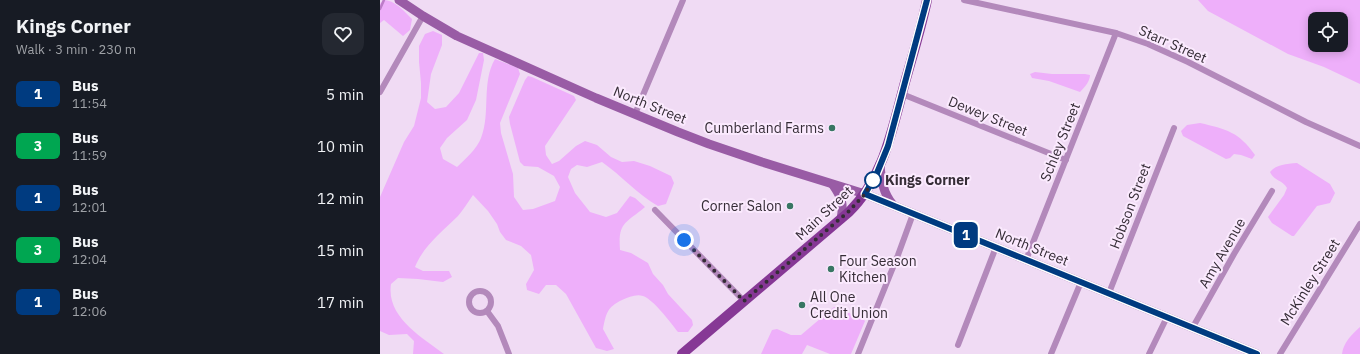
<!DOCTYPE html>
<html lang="en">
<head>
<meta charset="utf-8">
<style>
  :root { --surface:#171b24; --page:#242831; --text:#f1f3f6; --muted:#9ea1a6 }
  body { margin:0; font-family:"IBM Plex Sans",sans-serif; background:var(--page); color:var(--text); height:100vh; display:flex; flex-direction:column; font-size:15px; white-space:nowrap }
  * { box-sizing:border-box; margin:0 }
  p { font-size:13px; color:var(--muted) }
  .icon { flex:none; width:22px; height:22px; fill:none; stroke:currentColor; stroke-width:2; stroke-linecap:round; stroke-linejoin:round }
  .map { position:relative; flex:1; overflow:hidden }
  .sheet { display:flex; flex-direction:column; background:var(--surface); width:380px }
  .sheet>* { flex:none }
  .badge { padding:0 8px; border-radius:6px; font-size:14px; line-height:26px }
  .controls { position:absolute; left:928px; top:12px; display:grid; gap:8px }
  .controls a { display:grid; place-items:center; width:40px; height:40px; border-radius:8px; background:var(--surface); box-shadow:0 2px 10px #0003; font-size:20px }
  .you { position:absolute; width:20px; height:20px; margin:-10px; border:3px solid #fff; border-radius:50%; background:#1a73e8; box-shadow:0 0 0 6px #1a73e833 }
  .map>.badge { position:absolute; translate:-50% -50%; box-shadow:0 0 0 2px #fff }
  .round { display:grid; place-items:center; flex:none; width:42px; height:42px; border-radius:12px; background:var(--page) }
  .summary { display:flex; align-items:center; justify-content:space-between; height:68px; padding:0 16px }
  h1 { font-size:19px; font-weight:700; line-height:30px }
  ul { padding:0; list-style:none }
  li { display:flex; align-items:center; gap:12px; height:52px; padding:0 16px }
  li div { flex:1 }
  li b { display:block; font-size:15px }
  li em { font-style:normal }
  li .badge { min-width:44px; font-weight:700; text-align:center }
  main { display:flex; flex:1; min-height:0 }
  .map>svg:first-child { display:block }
  .green { fill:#eeaffa; fill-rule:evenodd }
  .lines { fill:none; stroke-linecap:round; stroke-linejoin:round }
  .stream { stroke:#bc7cc8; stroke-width:2.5 }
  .street { stroke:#b389bb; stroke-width:6 }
  .secondary { stroke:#995ca5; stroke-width:9 }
  .primary { stroke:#863895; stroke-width:10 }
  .line-casing { stroke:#fff; stroke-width:9 }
  .line { stroke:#003b80; stroke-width:6 }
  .walk { stroke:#352c36; stroke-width:4; stroke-dasharray:0 7.2 }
  .poi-dot { fill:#387663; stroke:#fbeafe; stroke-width:1.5 }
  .stop-dot { fill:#fff; stroke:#003b80; stroke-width:2 }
  .labels { text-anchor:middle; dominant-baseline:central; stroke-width:4; stroke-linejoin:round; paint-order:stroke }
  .street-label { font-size:14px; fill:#352c36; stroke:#fbeafe }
  .poi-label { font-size:14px; fill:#352c36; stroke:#fbeafe; text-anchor:end }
  .stop-label { font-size:14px; font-weight:bold; fill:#352c36; stroke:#fbeafe; text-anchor:start }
</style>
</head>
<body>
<main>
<section class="sheet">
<div class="summary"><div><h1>Kings Corner</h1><p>Walk · 3 min · 230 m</p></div><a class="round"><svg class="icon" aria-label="heart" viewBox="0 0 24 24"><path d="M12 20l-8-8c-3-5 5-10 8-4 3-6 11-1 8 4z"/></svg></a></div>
<ul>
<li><span class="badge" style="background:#003b80;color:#fff">1</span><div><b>Bus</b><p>11:54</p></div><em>5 min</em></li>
<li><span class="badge" style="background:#00a651;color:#fff">3</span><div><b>Bus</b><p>11:59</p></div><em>10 min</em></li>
<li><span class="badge" style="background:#003b80;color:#fff">1</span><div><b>Bus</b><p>12:01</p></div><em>12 min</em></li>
<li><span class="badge" style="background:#00a651;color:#fff">3</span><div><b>Bus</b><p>12:04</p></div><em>15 min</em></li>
<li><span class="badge" style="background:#003b80;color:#fff">1</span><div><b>Bus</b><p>12:06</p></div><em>17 min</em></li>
</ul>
</section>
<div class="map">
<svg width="980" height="354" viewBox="0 0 980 354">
  <rect width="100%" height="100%" fill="#f0dbf4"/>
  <!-- green -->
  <g class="green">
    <path d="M3 0C15 0 24 11 32 19L30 30 23 36 4 20 0 23V4Z"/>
    <path d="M818 0H980V84L944 67 908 54 828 11ZM935 19H961V45H935Z"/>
    <path d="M53 31 62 35V45L51 74 47 102 55 109 66 107 79 93 99 53H103L104 60 96 100 87 120 67 138 60 148 63 159 77 167C85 159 97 149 101 138 111 113 101 83 115 59L138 68 140 74 120 123 121 133 133 174 134 197 143 210 153 209 175 201 180 187 174 176 158 167 144 166 140 162 130 124 129 117 145 80 148 76 152 77 194 96 196 100 165 146 166 155 172 164 179 161 196 146 205 141 217 145 231 157 242 162 254 161 270 166 291 176 294 183 286 204 278 206C257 194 242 176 222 162L207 167 197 165 191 169 188 177 195 193 210 212 226 217 237 213 250 196 255 198 265 207C245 224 238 222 240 250L251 253 268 263 273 274 283 285 288 294 312 320 313 325 308 332H298C291 323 273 299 263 296 256 294 249 297 242 300 227 307 226 314 223 329L234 349 227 351 216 348 186 294 176 285H166L159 294 147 290 146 284 154 270 151 255 141 246 126 240 120 232 117 224 108 211 93 195C88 202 83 210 78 216 62 232 44 245 35 267L43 271H69L72 277 63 282 38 279 18 278 11 284C6 317 42 337 64 354H33L34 341 27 334 9 335 0 331V197L24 142 34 126 41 98V83L39 62V46L45 34Z"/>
    <path d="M655 72 672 74H705L710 75C710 81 705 87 700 92L669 81 652 78 650 74Z"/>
    <path d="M820 123C846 129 859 132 875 155L872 159 861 155 854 154 850 158 846 159 803 136 801 131 807 125Z"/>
    <path d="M917 163 950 184 955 193 950 203 937 206 914 236H912L892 223 888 217 904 195 907 188C903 180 894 181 890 172 897 164 906 164 917 163Z"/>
    <polygon points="454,307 482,318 485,321 471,354 450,354 427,345 422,354 381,354 392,330 397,329 411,335 421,335"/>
    <path d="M980 327V354H962C963 343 972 334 980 327Z"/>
  </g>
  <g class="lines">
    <!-- stream -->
    <polyline class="stream" points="0,9 4,0"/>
    <!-- street -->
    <g class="street">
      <polyline points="584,0 736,33 768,44 808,62 926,122 980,146"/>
      <polyline points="0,92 43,16"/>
      <polyline points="522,94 686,160"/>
      <polyline points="255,114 303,0"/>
      <polyline points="275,210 364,301"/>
      <polyline points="646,260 736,33"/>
      <circle cx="100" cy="302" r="11"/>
      <polyline points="729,293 794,128"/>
      <polyline points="107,311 118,326 129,354"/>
      <polyline points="813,327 854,254 892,191"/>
      <polyline points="578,345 616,247"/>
      <polyline points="478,354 518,255 533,214"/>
      <polyline points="671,354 701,282"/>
      <polyline points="769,354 787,317"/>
      <polyline points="900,354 980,224"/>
    </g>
    <!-- secondary -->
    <g class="secondary">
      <polyline points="19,0 43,16 77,36 216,98 298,132 329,144 382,162 485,194 877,354"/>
      <path d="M500 164C501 180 503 193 513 205"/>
      <path d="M453 185C462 198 464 204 461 219"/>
    </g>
    <!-- primary -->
    <path class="primary" d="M302 354 469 212C503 179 512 130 524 86 532 57 541 29 547 0"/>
  </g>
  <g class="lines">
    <defs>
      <polyline id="line" points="547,0 508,146 497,173 485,194 877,354"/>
    </defs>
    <!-- line casing -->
    <use href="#line" class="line-casing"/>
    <!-- line -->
    <use href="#line" class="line"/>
    <!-- walk -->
    <polyline class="walk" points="304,240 364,301 468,212 485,194 493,180"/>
  </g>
  <!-- markers -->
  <g class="poi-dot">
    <circle cx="452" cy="128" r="4"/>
    <circle cx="410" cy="206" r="4"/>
    <circle cx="451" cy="269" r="4"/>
    <circle cx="422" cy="305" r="4"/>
  </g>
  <circle class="stop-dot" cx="493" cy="180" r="8"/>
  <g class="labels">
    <!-- street labels -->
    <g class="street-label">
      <text transform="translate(793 44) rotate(24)">Starr Street</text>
      <text transform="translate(270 105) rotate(22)">North Street</text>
      <text transform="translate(608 116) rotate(22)">Dewey Street</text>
      <text transform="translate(680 142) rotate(-68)">Schley Street</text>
      <text transform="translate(750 206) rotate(-69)">Hobson Street</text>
      <text transform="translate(444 213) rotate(-43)">Main Street</text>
      <text transform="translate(652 247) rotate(22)">North Street</text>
      <text transform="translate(842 253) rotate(-60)">Amy Avenue</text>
      <text transform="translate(930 282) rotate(-58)">McKinley Street</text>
    </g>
    <!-- poi labels -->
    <g class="poi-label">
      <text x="444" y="128">Cumberland Farms</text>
      <text x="402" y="206">Corner Salon</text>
      <text x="459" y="261" text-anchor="start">Four Season<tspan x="459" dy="16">Kitchen</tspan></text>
      <text x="430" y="297" text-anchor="start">All One<tspan x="430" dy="16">Credit Union</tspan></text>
    </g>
    <!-- stop labels -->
    <g class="stop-label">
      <text x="505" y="180">Kings Corner</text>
    </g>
  </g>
</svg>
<div class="controls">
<a><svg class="icon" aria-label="locate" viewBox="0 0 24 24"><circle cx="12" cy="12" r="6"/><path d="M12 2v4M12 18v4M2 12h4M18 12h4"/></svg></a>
</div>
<div class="you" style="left:304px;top:240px"></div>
<b class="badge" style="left:586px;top:235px;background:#003b80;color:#fff">1</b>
</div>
</main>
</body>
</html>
